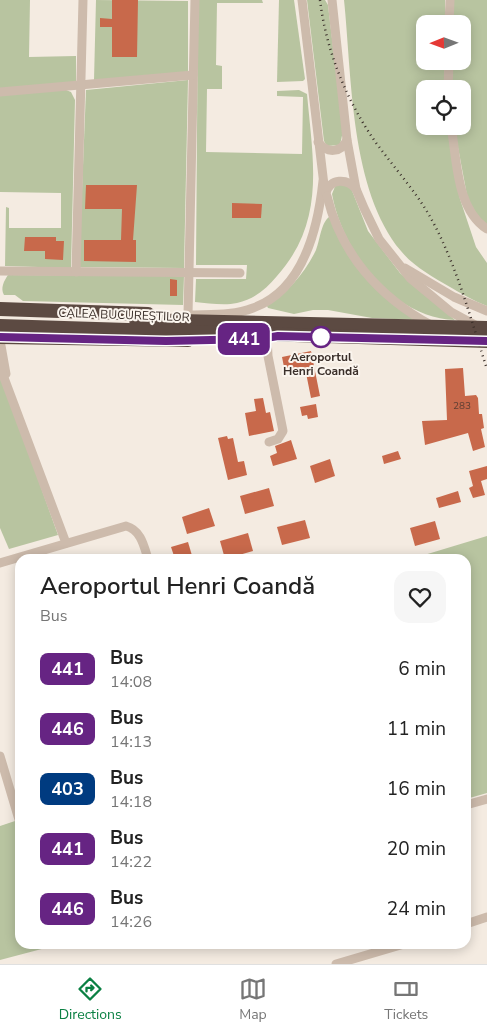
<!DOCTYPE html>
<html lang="en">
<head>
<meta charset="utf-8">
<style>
  :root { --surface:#fff; --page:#f6f6f6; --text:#222; --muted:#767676; --line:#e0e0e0; --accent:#0b8043 }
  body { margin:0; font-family:"Nunito Sans",sans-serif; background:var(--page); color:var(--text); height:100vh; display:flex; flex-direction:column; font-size:19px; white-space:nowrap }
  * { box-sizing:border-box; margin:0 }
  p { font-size:16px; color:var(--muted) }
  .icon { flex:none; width:28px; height:28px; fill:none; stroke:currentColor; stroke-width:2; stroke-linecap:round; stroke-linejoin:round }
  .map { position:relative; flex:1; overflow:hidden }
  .sheet { position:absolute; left:15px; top:554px; width:456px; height:395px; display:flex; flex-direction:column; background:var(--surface); border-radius:15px; box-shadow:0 2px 12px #0003 }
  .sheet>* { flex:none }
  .badge { padding:0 10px; border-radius:8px; font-size:18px; line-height:32px }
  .needle { width:32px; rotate:269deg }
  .tools { position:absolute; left:416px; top:15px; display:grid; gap:10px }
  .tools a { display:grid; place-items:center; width:55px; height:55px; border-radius:10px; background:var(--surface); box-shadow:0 2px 12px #0003; font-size:25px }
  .map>.badge { position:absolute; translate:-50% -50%; box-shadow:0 0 0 2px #fff }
  .round { display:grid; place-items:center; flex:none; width:52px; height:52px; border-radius:15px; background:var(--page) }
  .head { display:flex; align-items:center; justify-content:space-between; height:85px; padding:0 25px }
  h1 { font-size:24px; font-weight:600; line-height:38px }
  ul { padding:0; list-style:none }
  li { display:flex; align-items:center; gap:15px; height:60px; padding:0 25px }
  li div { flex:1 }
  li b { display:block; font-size:19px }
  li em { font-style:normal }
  li .badge { min-width:55px; font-weight:700; text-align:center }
  .tab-bar { display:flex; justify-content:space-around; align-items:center; height:70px; border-top:1px solid var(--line); background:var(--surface); font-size:14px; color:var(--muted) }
  .tab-bar a { display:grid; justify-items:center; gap:2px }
  .tab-bar .on { color:var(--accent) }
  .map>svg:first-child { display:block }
  .green { fill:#b8c4a0 }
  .building { fill:#c8694b }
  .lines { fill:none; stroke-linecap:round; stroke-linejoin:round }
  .minor { stroke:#cdbbac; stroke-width:9 }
  .highway { stroke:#5c4a42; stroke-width:14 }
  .rail { stroke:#3b302b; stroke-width:2.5; stroke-dasharray:1 4; stroke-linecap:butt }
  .line-casing { stroke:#fff; stroke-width:11 }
  .line { stroke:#662483; stroke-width:8 }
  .stop-dot { fill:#fff; stroke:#662483; stroke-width:2.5 }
  .labels { text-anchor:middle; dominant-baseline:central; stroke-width:4; stroke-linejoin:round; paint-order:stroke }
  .number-label { font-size:10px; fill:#5e3e33 }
  .street-label { font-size:12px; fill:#3b302b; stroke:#fbf5ee }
  .stop-label { font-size:12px; font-weight:bold; fill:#3b302b; stroke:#fbf5ee }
</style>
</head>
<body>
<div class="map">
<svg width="487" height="964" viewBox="0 0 487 964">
  <rect width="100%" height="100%" fill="#f4ebe1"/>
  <!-- green -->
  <g class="green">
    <polygon points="0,0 30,0 29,57 76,56 76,84 0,91"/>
    <polygon points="96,0 188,1 188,73 94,80"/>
    <path d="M198 0H262L263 3H217L216 65 222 66V89H207L206 152 302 154 303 97 277 96V91L299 90 307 94C313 161 326 221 277 276 266 289 255 299 237 303 224 306 208 303 195 302L196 279H246L247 265H196Z"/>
    <polygon points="279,0 294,0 305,79 303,81 277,82"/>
    <polygon points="307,0 325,0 328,5 343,131 340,145 327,146 324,141"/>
    <path d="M344 0H445V24H425V61H445L444 89H425V126H448L460 199 476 247 487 263V306C474 301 462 294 450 287 433 277 414 267 401 251 350 190 352 77 344 0Z"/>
    <polygon points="453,0 487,0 487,226 469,206 454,126 462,126 462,89 450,89 451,61 462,61 462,24 452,24"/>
    <polygon points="188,80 184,268 79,267 86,90"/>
    <polygon points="66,90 71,92 75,100 71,268 5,266 6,207 9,208 9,228 61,228 61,193 0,192 0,95"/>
    <path d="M342 183 351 188 368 231 400 273 455 320C393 318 342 251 332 194L336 184Z"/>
    <path d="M329 217 347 252 418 320 372 318 328 310H313L294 314 268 308 267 306C288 292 305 273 316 250 320 240 321 223 329 217Z"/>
    <path d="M8 275 184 276 183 305 23 301 15 295H4C0 288 4 281 8 275Z"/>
    <polygon points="0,373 58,535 9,549 0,528"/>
    <polygon points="487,536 487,793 466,799 466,559 411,559"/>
    <polygon points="15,821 20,839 20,944 52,944 53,946 0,960 0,826"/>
  </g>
  <!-- building -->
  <g class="building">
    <polygon points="112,0 138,0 137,57 112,57 112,27 100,27 100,18 112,19"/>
    <polygon points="86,185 137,185 133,240 136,240 136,262 84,261 84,240 121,240 122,209 85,209"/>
    <polygon points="232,203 262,204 261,218 232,218"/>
    <polygon points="25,237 56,237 56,241 64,241 63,260 45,259 45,251 24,251"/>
    <polygon points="170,279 177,280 177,296 170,296"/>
    <polygon points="311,351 320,396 311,398 305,368 285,372 282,357"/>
    <polygon points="463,368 465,396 476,395 478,398 479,414 482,414 484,428 481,429 485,447 473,451 468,433 425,445 422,421 447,420 445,369"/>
    <polygon points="263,398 266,413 270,412 274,431 249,436 245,413 256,411 254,399"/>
    <polygon points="316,404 318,417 308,419 307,415 302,416 300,407"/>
    <polygon points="227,436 228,439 233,438 238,462 244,461 247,475 228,480 218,438"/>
    <polygon points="291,440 297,459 273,466 270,456 277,453 275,446"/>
    <polygon points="398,451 401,459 384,464 382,456"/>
    <polygon points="330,459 335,476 315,483 310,466"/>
    <polygon points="487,466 487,479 481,481 485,495 473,498 469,488 473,486 469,471"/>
    <polygon points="269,488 274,506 245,514 240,496"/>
    <polygon points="458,491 461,502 439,508 436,498"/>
    <polygon points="209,508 215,526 187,534 182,517"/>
    <polygon points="305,520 310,538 282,545 277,527"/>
    <polygon points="435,521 440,539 415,546 410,528"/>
    <polygon points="248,533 253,551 225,559 220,541"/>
    <polygon points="188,542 193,559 175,559 171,547"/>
  </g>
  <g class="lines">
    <!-- minor -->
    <g class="minor">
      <path d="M195 0 188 315C209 314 233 316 253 308 304 290 318 228 323 181"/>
      <polyline points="302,0 324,185"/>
      <polyline points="332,0 347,140 356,189 364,208 379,239 410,278 451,312 475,325"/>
      <polyline points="449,24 450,0"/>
      <polyline points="448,89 449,61"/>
      <polyline points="0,92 193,75"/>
      <path d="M451 126C457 159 456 209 487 229"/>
      <path d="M318 142C327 154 341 153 347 140"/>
      <path d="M326 193C330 178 347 178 356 189"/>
      <path d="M327 196C341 254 379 297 431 325"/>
      <polyline points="405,268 454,297 487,311"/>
      <polyline points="0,271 240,273"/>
      <polyline points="76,272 83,0"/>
      <polyline points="267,337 268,356 283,431 278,439 269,442"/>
      <polyline points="0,340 6,374"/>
      <polyline points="0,367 66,543"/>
      <path d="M0 563 126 526C141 530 144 546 148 559"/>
      <polyline points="0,756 20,823"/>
      <polyline points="466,805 487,799"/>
      <polyline points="466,924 487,917"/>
      <polyline points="336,964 404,944"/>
    </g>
    <!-- highway -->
    <g class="highway">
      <polyline points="0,309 148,314"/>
      <polyline points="136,320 487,328"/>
      <polyline points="0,326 487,341"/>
      <polyline points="0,337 188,340"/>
    </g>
    <!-- rail -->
    <path class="rail" d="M320 0C326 50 346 99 374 140 394 168 418 193 434 224 458 270 471 320 487 369"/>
  </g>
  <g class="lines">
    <defs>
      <polyline id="line" points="0,337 166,341 260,339 278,336 487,341"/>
    </defs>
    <!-- line casing -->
    <use href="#line" class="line-casing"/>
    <!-- line -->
    <use href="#line" class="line"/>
  </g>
  <!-- markers -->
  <circle class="stop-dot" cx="321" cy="337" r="10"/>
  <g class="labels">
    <!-- number labels -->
    <g class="number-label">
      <text x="462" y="406">283</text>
    </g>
    <!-- street labels -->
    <g class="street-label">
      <text transform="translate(124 315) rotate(2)">CALEA BUCUREȘTILOR</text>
    </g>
    <!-- stop labels -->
    <g class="stop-label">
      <text x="321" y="357">Aeroportul<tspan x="321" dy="14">Henri Coandă</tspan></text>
    </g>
  </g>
</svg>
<div class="tools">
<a><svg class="needle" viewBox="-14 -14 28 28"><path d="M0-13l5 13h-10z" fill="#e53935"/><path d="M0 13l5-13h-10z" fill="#767676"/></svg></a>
<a><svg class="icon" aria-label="locate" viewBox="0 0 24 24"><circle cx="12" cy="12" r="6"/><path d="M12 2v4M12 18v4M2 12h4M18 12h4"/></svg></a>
</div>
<b class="badge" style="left:244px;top:339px;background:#662483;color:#fff">441</b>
<section class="sheet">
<div class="head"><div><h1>Aeroportul Henri Coandă</h1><p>Bus</p></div><a class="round"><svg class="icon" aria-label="heart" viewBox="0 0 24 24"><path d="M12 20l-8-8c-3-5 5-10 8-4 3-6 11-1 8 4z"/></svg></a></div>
<ul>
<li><span class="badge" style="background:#662483;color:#fff">441</span><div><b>Bus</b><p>14:08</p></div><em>6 min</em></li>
<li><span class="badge" style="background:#662483;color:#fff">446</span><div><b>Bus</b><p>14:13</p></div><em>11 min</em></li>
<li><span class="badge" style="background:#003b80;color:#fff">403</span><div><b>Bus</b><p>14:18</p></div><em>16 min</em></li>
<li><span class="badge" style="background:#662483;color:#fff">441</span><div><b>Bus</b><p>14:22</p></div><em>20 min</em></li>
<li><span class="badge" style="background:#662483;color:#fff">446</span><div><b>Bus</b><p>14:26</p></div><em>24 min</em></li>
</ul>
</section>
</div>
<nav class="tab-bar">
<a class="on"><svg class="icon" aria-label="directions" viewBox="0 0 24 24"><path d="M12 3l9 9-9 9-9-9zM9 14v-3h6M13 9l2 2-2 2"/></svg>Directions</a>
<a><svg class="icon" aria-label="map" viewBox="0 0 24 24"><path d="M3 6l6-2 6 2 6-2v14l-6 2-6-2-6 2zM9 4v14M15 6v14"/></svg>Map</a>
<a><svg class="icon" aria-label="tickets" viewBox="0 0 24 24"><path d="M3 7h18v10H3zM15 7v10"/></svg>Tickets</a>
</nav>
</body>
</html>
